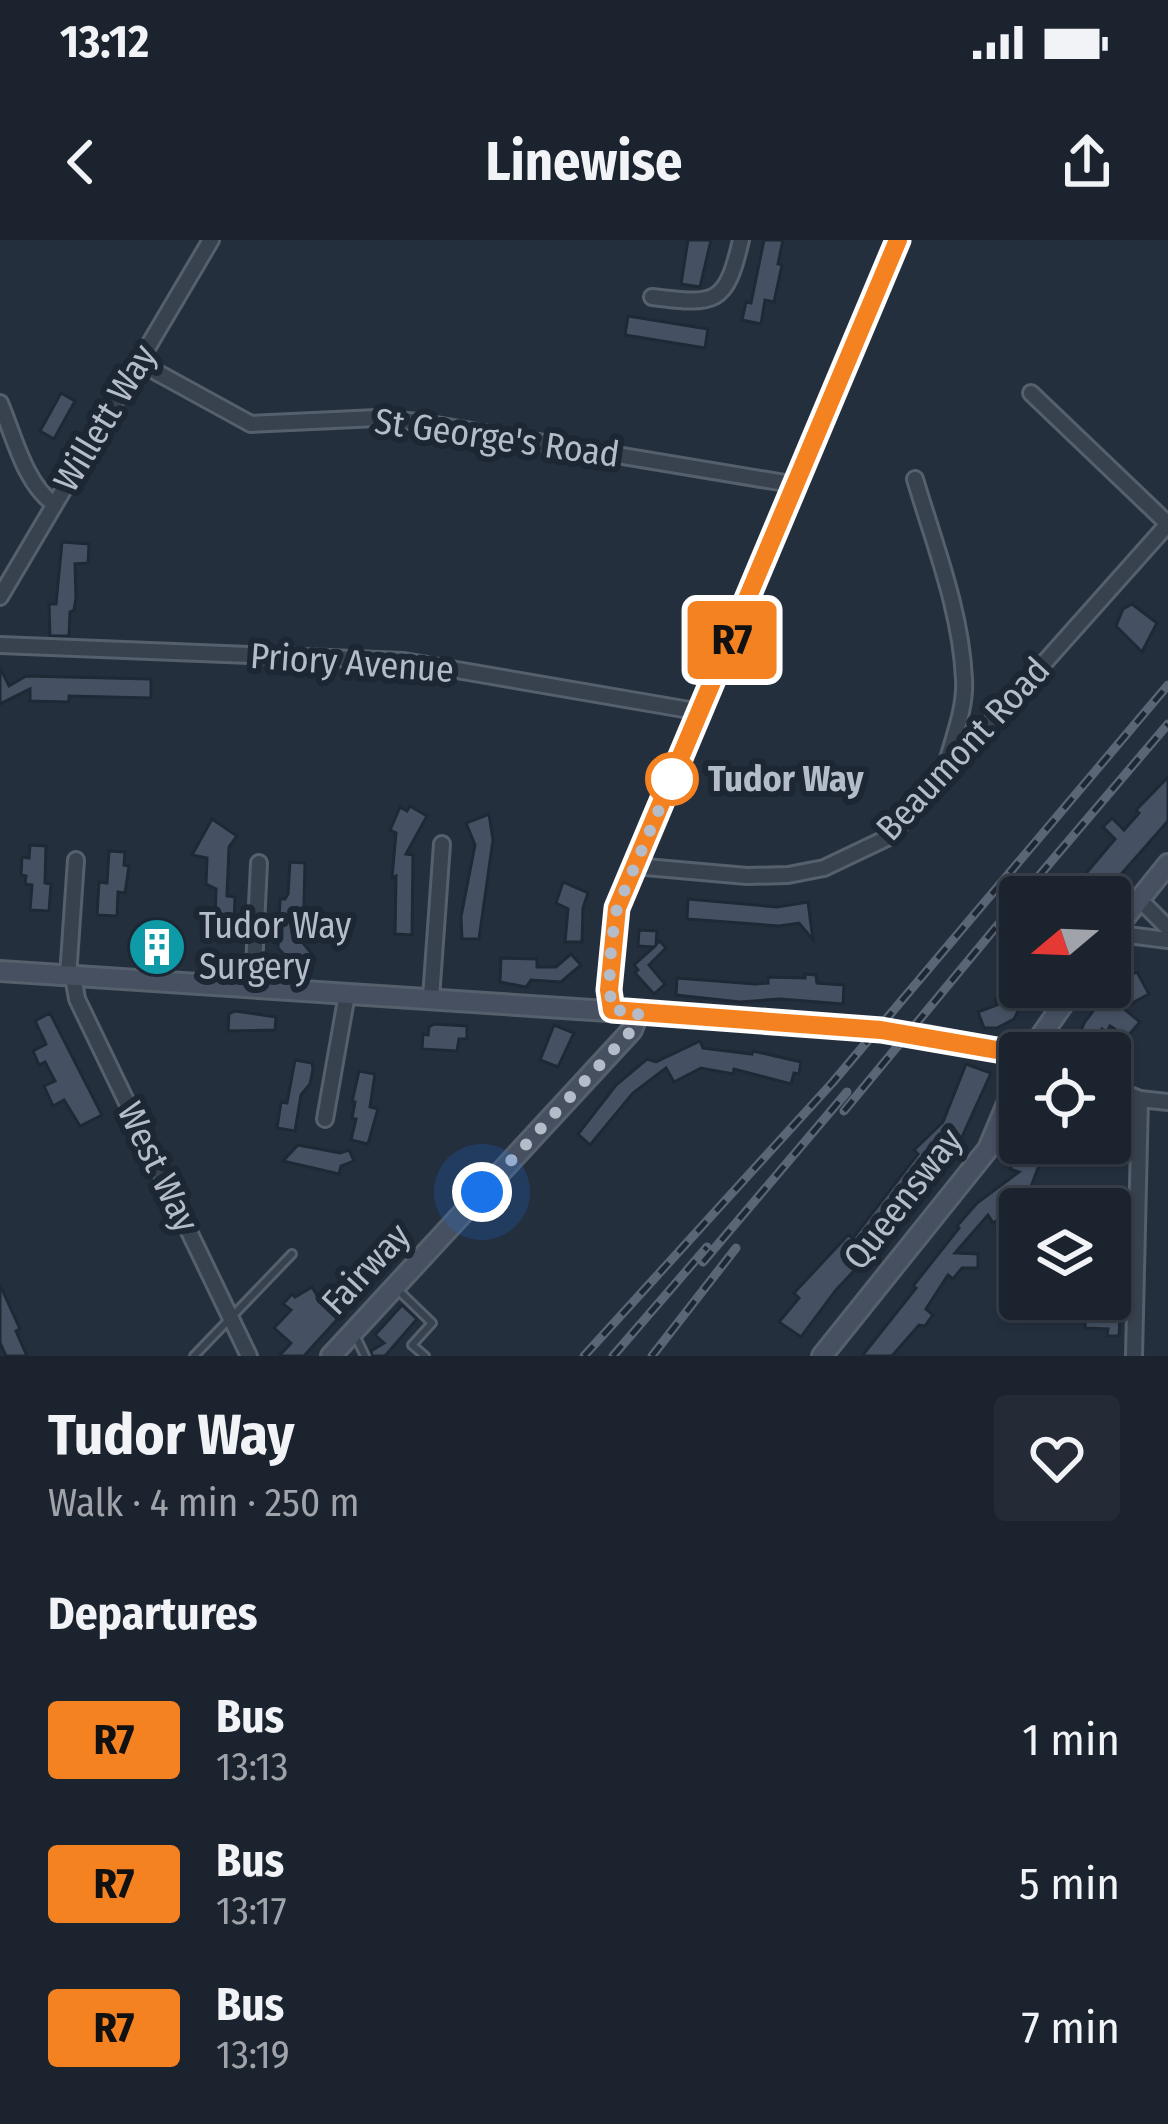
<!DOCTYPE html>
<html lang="en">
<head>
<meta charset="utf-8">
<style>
  :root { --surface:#1b232e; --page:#242b36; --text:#f1f3f6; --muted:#a0a4aa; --line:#39404a }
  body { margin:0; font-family:"Fira Sans Condensed",sans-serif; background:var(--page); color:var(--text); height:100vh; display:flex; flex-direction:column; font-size:45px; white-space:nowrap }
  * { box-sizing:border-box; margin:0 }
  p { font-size:39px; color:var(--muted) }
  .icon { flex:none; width:66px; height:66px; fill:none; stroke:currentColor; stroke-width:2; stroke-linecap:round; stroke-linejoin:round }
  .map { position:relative; height:1116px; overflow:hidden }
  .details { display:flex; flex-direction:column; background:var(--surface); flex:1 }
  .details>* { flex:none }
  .badge { padding:0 24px; border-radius:9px; font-size:42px; line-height:78px }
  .needle { width:78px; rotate:251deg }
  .fabs { position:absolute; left:999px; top:636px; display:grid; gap:24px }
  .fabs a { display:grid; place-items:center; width:132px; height:132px; border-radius:12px; background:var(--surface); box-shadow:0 3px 9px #0004,0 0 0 3px var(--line); font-size:60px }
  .you { position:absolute; width:60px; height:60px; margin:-30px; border:9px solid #fff; border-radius:50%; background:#1a73e8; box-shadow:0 0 0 18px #1a73e833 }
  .map>.badge { position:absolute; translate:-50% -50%; box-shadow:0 0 0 6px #fff }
  h2 { padding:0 48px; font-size:45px; line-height:108px }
  .round { display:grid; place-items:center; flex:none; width:126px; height:126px; border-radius:12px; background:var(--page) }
  .overview { display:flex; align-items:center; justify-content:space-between; height:204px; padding:0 48px }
  h1 { font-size:57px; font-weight:700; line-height:90px }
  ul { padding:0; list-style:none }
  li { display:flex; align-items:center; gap:36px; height:144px; padding:0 48px }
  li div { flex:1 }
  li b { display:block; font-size:45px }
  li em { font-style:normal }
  li .badge { min-width:132px; font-weight:700; text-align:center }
  .status { display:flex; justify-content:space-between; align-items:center; height:84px; padding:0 60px; background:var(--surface); direction:ltr }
  .status svg { height:33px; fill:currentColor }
  header { display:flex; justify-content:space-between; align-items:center; height:156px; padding:0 48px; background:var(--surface); font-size:54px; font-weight:700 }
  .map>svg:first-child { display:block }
  .building { fill:#455162; stroke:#1f2835; stroke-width:3 }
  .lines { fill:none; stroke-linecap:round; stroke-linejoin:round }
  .lane-casing { stroke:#565f6c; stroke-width:12 }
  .street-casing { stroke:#565f6c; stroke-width:20 }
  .secondary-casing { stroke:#565f6c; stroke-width:24 }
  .lane { stroke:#38414e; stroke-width:6 }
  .street { stroke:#38414e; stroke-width:14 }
  .secondary { stroke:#465061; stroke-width:18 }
  .rail-casing { stroke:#5a6575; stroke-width:9 }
  .rail { stroke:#1d2633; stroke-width:4.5; stroke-dasharray:14; stroke-linecap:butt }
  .line-casing { stroke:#fff; stroke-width:27 }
  .line { stroke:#f58220; stroke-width:18 }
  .walk { stroke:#b4bcc9; stroke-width:12; stroke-dasharray:0 21.6 }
  .stop-dot { fill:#fff; stroke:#f58220; stroke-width:6 }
  .labels { text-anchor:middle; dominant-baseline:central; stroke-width:12; stroke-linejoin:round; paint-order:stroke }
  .street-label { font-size:36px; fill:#b4bcc9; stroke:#1d2633 }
  .stop-label { font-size:36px; font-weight:bold; fill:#b4bcc9; stroke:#1d2633; text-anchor:start }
  .poi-label { font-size:36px; fill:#b4bcc9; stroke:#1d2633; text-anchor:start }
</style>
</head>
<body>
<div class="status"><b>13:12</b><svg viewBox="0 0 49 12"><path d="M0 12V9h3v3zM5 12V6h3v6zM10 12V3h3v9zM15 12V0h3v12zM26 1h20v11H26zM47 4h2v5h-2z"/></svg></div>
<header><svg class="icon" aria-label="back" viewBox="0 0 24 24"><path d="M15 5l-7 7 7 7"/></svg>Linewise<svg class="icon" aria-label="share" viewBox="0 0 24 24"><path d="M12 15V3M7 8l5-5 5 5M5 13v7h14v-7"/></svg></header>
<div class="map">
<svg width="1168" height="1116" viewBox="0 0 1168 1116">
  <rect width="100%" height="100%" fill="#242f3e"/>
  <!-- building -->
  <g class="building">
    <polygon points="688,0 711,0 700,47 681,44"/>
    <polygon points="764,0 783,0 778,24 782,25 774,62 765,60 761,84 742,80 746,62 751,63"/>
    <polygon points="628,76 708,89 705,108 625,95"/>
    <polygon points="61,153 75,161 54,199 40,191"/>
    <polygon points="62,302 89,304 88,323 75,324 76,358 74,370 70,372 69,396 50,396 49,364 56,364"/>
    <polygon points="1132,364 1157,383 1142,412 1116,386 1123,369"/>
    <polygon points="0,428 9,446 26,436 151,439 151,458 69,456 69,462 30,461 30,449 0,464"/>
    <polygon points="1168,537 1168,581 1101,657 1066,657 1115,599 1103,587 1112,578 1124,590 1139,573 1136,570"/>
    <polygon points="410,566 427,576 406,614 413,615 412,695 395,694 396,636 392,638 396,593 390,590 400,567 407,571"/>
    <polygon points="489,574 493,600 479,699 462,699 461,677 475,605 466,583"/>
    <polygon points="212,579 237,596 229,607 227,656 235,657 234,684 215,683 216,649 206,644 207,618 192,615"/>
    <polygon points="30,605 46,606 45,643 51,644 49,671 30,670 32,645 25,644 26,636 21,635 22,617 29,618"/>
    <polygon points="109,611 125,612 124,625 129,626 125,653 118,652 117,676 97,675 99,642 107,643"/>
    <polygon points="290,622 305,623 303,703 312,714 296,728 278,708 280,659 285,659 288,654"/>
    <polygon points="563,642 588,653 583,668 582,702 565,702 568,669 556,663"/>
    <polygon points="688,659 777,667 808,662 813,700 799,683 779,686 687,679"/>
    <polygon points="639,690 657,691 656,704 660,701 666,708 649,725 665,744 654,754 635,733 638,730 634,725 654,707 638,706"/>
    <polygon points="571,714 581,725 561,742 531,740 526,747 500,742 501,718 537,719 537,727 556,727"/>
    <polygon points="1137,732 1149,754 1123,768 1140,782 1127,797 1110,786 1107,792 1102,789 1096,813 1073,813 1084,783 1114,743"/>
    <polygon points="805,734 816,735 817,743 844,745 843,764 780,759 740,762 676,755 677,738 755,744 768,743 768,737 805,738"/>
    <polygon points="1017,747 1030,747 1014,779 997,788 984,788 978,772 997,765 995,760"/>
    <polygon points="235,771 276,777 275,790 228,791 229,774"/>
    <polygon points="50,773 102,875 80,886 64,860 53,866 44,846 55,841 45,822 39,825 33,811 46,804 35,781"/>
    <polygon points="434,784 467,786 467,799 459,799 457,811 422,809 423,794 428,795 429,787"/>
    <polygon points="554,785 574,793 558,827 540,820"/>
    <polygon points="700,801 703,808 752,814 753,811 801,822 799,834 794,833 791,844 734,829 733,834 701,828 674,842 666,828 633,853 590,905 578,894 616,845 647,819 656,822"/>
    <polygon points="295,820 312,823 313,829 310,844 301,855 295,891 277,888 281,862 287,863"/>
    <polygon points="966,824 991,833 961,899 887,988 885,998 836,1050 801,1097 779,1082 799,1058 794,1053 848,995 853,998 918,914 914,910 943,882"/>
    <polygon points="359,831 375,834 370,867 378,869 368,904 351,900 356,879 352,878 355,862 352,862"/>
    <polygon points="1016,903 1048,903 1066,915 1063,923 1043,915 1024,965 993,983 988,975 955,1013 978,1014 978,1028 962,1028 953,1039 948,1035 926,1069 933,1075 925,1086 919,1085 892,1116 862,1116 916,1048 913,1046 959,988 957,986 977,963 1019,932 1010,929 1023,906"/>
    <polygon points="298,905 340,913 349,910 354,921 341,926 339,934 283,921"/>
    <polygon points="347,1043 355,1060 312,1107 304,1116 279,1116 291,1103 274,1088 291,1070 283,1064 292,1054 295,1057 312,1047 318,1057"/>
    <polygon points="0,1045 20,1089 16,1091 27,1116 6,1116 0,1103"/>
    <polygon points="1092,1059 1109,1059 1108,1078 1120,1078 1119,1096 1107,1096 1108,1089 1085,1088 1085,1077 1092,1077"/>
    <polygon points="402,1065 417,1079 385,1116 372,1116 371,1111 384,1103 375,1095"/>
  </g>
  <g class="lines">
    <defs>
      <g id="lane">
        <polyline points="398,1050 432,1083 412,1105 425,1116"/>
        <polyline points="355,1095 365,1116"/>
        <polyline points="194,1116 292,1014"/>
      </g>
      <g id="street">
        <path d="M652 57C716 65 726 65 741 0"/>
        <polyline points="138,122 251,184 377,178 418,182 797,245"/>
        <polyline points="1031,153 1168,284"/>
        <path d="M0 163C14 196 25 244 54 264"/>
        <path d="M915 239C934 303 961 371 964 439 966 469 952 501 945 530"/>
        <polyline points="0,357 211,0"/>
        <polyline points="0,405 404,421 701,472"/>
        <polyline points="634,626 747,636 788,635 824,628 889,597 1168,284"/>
        <polyline points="1139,659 1168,688"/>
        <polyline points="1112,693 1168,700"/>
        <polyline points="68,736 76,620"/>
        <polyline points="73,736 77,759 249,1116"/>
        <polyline points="253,748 259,623"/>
        <polyline points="431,758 442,604"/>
        <polyline points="612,770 609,750 617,668 898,0"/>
        <polyline points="1110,847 1140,859 1168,862"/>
        <polyline points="325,879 347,754"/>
        <polyline points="1134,1116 1140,859"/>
      </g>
      <g id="secondary">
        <polyline points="1110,696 1168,624"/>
        <polyline points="0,731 851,787 928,796 1020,814"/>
        <polyline points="1029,813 1075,747"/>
        <polyline points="331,1116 632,790 639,772"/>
        <polyline points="822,1116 988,909 1020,833"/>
      </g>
    </defs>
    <!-- lane casing -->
    <use href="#lane" class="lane-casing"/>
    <!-- street casing -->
    <use href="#street" class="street-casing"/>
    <!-- secondary casing -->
    <use href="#secondary" class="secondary-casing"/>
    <!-- lane -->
    <use href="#lane" class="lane"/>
    <!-- street -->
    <use href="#street" class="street"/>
    <!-- secondary -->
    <use href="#secondary" class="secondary"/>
    <defs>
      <g id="rail">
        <polyline points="1021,657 1168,484"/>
        <polyline points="844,871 1020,658"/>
        <polyline points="703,1022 847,852"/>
        <polyline points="584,1116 833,842 1168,445"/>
        <polyline points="613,1116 707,1007"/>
        <polyline points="652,1116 736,1008"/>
      </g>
    </defs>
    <!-- rail casing -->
    <use href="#rail" class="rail-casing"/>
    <!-- rail -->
    <use href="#rail" class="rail"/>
  </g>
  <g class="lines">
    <defs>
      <polyline id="line" points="898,0 617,668 609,750 612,770 881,790 1020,814"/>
    </defs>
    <!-- line casing -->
    <use href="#line" class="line-casing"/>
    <!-- line -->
    <use href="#line" class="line"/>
    <!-- walk -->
    <path class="walk" d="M482 952 632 790 639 772 612 770C607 737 611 701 617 668L672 539"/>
  </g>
  <!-- icons -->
  <defs>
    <symbol id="building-disc" viewBox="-11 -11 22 22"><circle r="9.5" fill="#0f9aa8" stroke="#1d2633"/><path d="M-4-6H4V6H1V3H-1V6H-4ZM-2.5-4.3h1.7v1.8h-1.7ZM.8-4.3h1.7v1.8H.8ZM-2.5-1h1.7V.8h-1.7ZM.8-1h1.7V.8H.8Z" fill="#fff"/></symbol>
  </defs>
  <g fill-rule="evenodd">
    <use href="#building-disc" x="124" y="674" width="66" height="66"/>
  </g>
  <!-- markers -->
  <circle class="stop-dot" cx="672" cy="539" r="24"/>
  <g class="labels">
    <!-- street labels -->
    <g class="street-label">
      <text transform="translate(105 178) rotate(-59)">Willett Way</text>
      <text transform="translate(497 198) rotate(8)">St George's Road</text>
      <text transform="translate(352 423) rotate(4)">Priory Avenue</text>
      <text transform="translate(963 509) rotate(-47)">Beaumont Road</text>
      <text transform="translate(158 927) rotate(64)">West Way</text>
      <text transform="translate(903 959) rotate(-52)">Queensway</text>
      <text transform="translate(366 1029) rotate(-47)">Fairway</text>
    </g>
    <!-- stop labels -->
    <g class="stop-label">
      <text x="708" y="539">Tudor Way</text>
    </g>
    <!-- poi labels -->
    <g class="poi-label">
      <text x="199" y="686">Tudor Way<tspan x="199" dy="41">Surgery</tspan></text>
    </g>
  </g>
</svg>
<div class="fabs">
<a><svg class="needle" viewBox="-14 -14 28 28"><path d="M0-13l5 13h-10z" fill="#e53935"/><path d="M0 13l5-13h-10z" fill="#a0a4aa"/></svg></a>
<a><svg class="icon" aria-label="locate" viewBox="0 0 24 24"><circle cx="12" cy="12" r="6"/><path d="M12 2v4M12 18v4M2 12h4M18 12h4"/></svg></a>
<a><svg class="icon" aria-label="layers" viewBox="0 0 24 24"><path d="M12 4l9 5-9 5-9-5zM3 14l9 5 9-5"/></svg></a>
</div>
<div class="you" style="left:482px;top:952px"></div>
<b class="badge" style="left:732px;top:400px;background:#f58220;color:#111">R7</b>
</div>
<section class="details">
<div class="overview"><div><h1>Tudor Way</h1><p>Walk · 4 min · 250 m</p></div><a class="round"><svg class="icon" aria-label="heart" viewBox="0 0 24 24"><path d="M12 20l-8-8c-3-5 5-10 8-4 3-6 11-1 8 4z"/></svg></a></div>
<h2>Departures</h2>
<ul>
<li><span class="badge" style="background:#f58220;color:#111">R7</span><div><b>Bus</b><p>13:13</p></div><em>1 min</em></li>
<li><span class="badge" style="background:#f58220;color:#111">R7</span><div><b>Bus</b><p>13:17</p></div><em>5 min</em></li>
<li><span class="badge" style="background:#f58220;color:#111">R7</span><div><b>Bus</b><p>13:19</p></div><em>7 min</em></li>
</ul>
</section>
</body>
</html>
